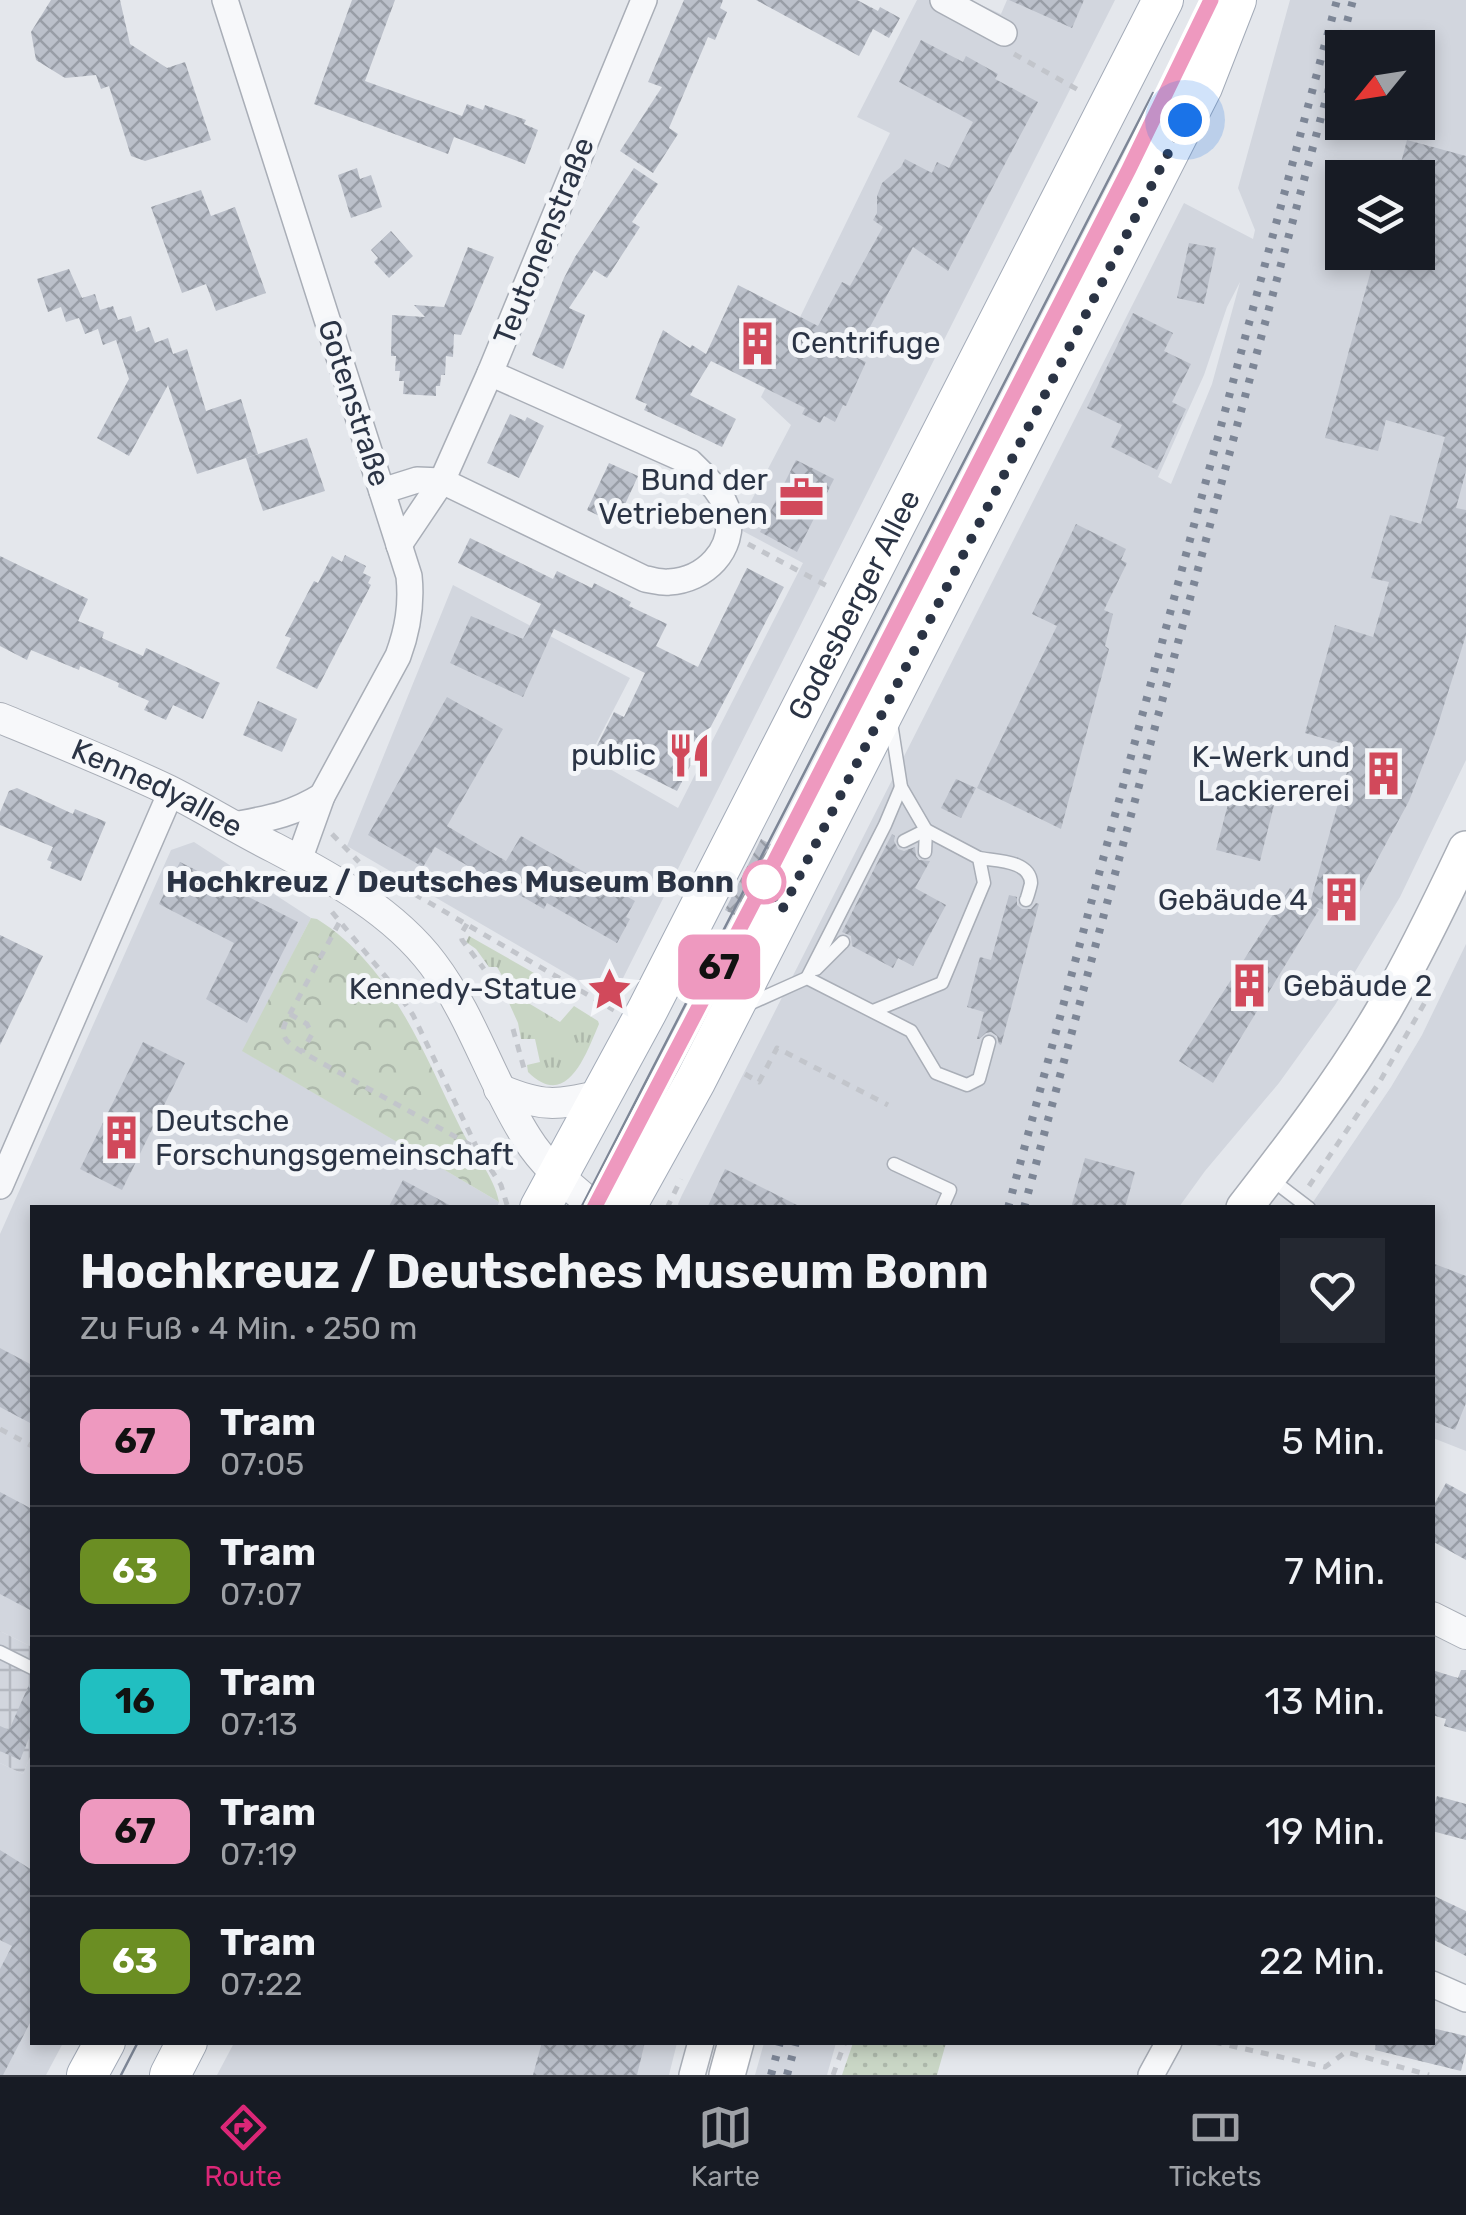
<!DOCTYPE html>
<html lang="de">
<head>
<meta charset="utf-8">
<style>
  :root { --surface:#171b24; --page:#242831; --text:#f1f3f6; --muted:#9ea1a6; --line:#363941; --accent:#db2777 }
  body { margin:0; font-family:Rubik,sans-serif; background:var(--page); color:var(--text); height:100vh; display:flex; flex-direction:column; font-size:38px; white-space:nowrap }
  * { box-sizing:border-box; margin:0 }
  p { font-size:32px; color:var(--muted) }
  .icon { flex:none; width:55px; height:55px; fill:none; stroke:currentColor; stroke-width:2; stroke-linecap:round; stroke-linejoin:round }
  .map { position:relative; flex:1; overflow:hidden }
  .side { position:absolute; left:30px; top:1205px; width:1405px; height:840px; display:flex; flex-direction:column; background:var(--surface); border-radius:0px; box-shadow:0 5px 15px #0003 }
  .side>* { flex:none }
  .badge { padding:0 20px; border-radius:15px; font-size:35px; line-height:65px }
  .needle { width:65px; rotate:240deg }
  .buttons { position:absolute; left:1325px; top:30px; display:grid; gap:20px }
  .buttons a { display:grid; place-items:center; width:110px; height:110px; border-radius:0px; background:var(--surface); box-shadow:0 5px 15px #0003; font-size:50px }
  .you { position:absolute; width:50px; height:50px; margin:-25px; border:8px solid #fff; border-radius:50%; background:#1a73e8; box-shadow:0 0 0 15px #1a73e833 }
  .map>.badge { position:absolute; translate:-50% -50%; box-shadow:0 0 0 5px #fff }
  .round { display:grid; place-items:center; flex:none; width:105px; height:105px; border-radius:0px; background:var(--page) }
  .summary { display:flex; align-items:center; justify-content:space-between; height:170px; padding:0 50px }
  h1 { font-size:48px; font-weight:700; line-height:75px }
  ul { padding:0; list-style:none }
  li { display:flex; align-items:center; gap:30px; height:130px; padding:0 50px; border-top:2px solid var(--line) }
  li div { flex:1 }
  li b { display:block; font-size:38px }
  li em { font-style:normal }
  li .badge { min-width:110px; font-weight:700; text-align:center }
  .menu { display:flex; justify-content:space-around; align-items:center; height:140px; border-top:2px solid var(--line); background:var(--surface); font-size:28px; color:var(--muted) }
  .menu a { display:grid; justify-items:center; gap:5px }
  .menu .on { color:var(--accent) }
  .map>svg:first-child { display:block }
  .built { fill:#d2d6de; fill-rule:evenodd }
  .industrial { fill:url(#industrial-grid) }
  .grass { fill:url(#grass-tufts) }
  .park { fill:url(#park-crowns) }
  .garden { fill:url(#garden-dots) }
  .building { fill:url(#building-cross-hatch) }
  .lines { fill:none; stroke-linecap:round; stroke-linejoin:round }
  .service-casing { stroke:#a9aeb7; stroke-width:15 }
  .minor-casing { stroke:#a9aeb7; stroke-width:28 }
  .tertiary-casing { stroke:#a9aeb7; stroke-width:32 }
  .secondary-casing { stroke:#a9aeb7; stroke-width:38 }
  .primary-casing { stroke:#a3abb8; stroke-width:42 }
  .path { stroke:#c2c5cb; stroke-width:5; stroke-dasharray:8 8; stroke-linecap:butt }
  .service { stroke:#f7f8fa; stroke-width:12 }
  .minor { stroke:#f7f8fa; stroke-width:25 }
  .tertiary { stroke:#f7f8fa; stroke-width:30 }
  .secondary { stroke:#fff; stroke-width:35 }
  .primary { stroke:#fff; stroke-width:40 }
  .tram { stroke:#7d8696; stroke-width:2.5 }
  .rail { stroke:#7d8696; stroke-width:8; stroke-dasharray:5 10; stroke-linecap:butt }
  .line-casing { stroke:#fff; stroke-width:22 }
  .line { stroke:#ee99bf; stroke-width:15 }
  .walk { stroke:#2b3445; stroke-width:10; stroke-dasharray:0 18 }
  .stop-dot { fill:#fff; stroke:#ee99bf; stroke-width:5 }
  .labels { text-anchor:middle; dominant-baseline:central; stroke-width:10; stroke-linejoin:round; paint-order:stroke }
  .street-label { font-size:30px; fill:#2b3445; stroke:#f4f6f9 }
  .poi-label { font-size:30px; fill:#2b3445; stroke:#f4f6f9; text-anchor:end }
  .stop-label { font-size:30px; font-weight:bold; fill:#2b3445; stroke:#f4f6f9; text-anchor:end }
</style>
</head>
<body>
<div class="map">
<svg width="1466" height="2075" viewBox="0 0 1466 2075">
  <defs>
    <pattern id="industrial-grid" width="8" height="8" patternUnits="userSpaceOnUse" patternTransform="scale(2.5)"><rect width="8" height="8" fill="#d2d6de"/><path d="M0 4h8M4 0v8" fill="none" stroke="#b4b8c0"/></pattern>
    <pattern id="grass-tufts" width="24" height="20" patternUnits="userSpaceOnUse" patternTransform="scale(2.5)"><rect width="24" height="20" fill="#c9d6c5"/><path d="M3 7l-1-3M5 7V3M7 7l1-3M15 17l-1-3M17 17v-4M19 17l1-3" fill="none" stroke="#adb8ab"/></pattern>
    <pattern id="park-crowns" width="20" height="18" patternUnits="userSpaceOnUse" patternTransform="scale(2.5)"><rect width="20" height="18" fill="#c9d6c5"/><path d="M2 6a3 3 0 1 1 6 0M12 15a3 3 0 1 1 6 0" fill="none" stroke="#adb8ab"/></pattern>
    <pattern id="garden-dots" width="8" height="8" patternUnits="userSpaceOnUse" patternTransform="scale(2.5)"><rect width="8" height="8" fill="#c9d6c5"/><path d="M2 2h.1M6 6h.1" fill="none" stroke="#adb8ab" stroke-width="1.8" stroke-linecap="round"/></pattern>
    <pattern id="building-cross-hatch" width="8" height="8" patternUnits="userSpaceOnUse" patternTransform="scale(2.5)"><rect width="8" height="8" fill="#bbc0ca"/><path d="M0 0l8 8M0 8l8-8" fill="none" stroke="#989da6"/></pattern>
  </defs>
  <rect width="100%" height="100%" fill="#e4e7ec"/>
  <!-- built -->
  <g class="built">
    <polygon points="917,0 970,0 1001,14 1007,0 1115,0 612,1000 347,846 453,585 630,678 589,757 678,808 803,563 737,528 791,425 761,397 890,133 857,117"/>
    <path d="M1290 0H1466V760L1400 897 1335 1005 1279 1083 1205 1171 1179 1207 680 1208 678 1204 682 1195 1184 203 1253 239 1255 230 1238 188ZM1342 48H1418V122H1342ZM1342 178H1418V252H1342ZM1240 282 1212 384 1171 484 1158 477 1204 375 1227 307Z"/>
    <polygon points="194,842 311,918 243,1051 499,1202 497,1208 32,1208 32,1647 0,1631 0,1234 171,850"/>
    <polygon points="1466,944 1466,1451 1433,1438 1432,1208 1309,1208 1391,1087 1422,1035"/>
    <polygon points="32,1752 32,2042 63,2043 46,2075 0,2075 0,1763 23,1774"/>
    <polygon points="234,2043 677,2043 669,2075 217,2075"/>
    <polygon points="764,2043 764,2042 836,2043 827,2075 755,2075"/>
  </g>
  <!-- industrial -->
  <polygon class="industrial" points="0,1631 32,1647 32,1752 23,1774 0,1763"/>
  <!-- grass -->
  <path class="grass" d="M469 936 534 973 536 977 524 997 525 1001 560 1022 574 1006 598 1021 599 1024C586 1054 567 1111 528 1072L527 1065 540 1062 535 1039H521L518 1023 505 994 508 986 497 967H489L476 949 466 942Z"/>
  <!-- park -->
  <path class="park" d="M311 918 317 919C391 965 423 1052 460 1127 472 1152 494 1175 499 1202L242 1051Z"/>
  <!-- garden -->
  <polygon class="garden" points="853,2043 853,2042 946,2043 937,2075 842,2075"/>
  <!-- building -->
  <g class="building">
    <polygon points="51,0 120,0 130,44 167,68 185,62 211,140 145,161 131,156 109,86 101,89 96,75 65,78 36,60 31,32"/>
    <polygon points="352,0 395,0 365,81 462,116 467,104 483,110 485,105 526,120 524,124 538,130 525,164 454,137 448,154 314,104"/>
    <polygon points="684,0 723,0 720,8 727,12 715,40 708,37 669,128 678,134 653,173 620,151 662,87 648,82"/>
    <polygon points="756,0 857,0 878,11 880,7 900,18 889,38 873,29 859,56"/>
    <polygon points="1009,0 1084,0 1072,28"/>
    <polygon points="921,40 963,62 966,56 998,74 995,79 1038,102 948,271 913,247 857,351 855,357 866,362 846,406 843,405 835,422 824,416 820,423 802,414 805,408 711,361 690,395 736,419 722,447 644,410 647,404 635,399 663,330 690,348 692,345 706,354 738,285 818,326 842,282 850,286 883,227 873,220 877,213 877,196 882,183 901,167 905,159 932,173 937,162 949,168 973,122 899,82"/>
    <polygon points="1407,140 1466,156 1466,471 1456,508 1466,510 1466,635 1435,734 1409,801 1356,899 1351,918 1315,907 1319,910 1213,1083 1179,1061 1290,888 1310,903 1354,747 1305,733 1335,625 1373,637 1389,582 1371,578 1390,515 1421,524 1445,437 1386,420 1378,451 1325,438 1376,252 1418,252 1418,178 1397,178"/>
    <polygon points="357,168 360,179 371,175 382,207 351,218 338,175"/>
    <polygon points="634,168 658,184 632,222 640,227 607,278 594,270 569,308 585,315 563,369 532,355 564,278 575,257"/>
    <polygon points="201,190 211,216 235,207 266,293 216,311 206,284 182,293 151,207"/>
    <polygon points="391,231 413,256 389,278 374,262 378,258 371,250"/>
    <polygon points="1189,243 1216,248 1204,304 1177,298"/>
    <polygon points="468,247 494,257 461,335 454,334 453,357 446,356 445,375 441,375 440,386 436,386 436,396 403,394 404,381 399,381 400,371 395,371 396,356 391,356 392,315 425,317 414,305 444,307"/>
    <polygon points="69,269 82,298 95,294 100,310 113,306 118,320 131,316 136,332 149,327 155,343 168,338 173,354 187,349 206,411 241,399 258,454 197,474 168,385 129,456 97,438 129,379 116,340 103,345 98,329 85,334 79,318 66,322 61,307 48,312 37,279"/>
    <polygon points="1133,313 1173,333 1164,351 1191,364 1172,402 1186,409 1157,470 1111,447 1122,425 1087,408"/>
    <polygon points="510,414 525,421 527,417 544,426 519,478 487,463"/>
    <polygon points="307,438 325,491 263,511 246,458"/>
    <polygon points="796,460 834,479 797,552 760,532"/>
    <polygon points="609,463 638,476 616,524 587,510"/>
    <polygon points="1076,524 1126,549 1121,560 1127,563 1104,610 1113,614 1105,646 1109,649 1061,829 977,788 1057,626 1032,614"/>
    <polygon points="470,538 553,579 557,571 592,588 594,583 631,602 629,606 667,624 656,646 698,667 747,568 784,587 677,791 595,750 614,712 624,717 645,673 554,629 523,697 450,663 471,616 523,639 541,604 458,563"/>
    <polygon points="345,555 366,566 363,573 371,577 368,583 371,585 317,689 276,668 291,638 285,636 314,581 318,583 332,556 342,562"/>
    <polygon points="0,556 88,599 78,621 104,632 102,638 143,656 146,648 220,683 203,719 173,705 166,720 144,710 149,701 118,687 119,683 80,666 79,670 31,650 27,660 0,646"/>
    <polygon points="447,697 503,729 447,826 506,861 521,836 635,901 626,917 630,919 617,943 547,903 544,909 435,847 423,867 368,835"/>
    <polygon points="258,701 297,719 282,752 243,735"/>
    <polygon points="956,779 976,788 961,818 941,808"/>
    <polygon points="1233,785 1276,797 1260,861 1216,850"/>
    <polygon points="17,788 73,814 75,809 106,822 81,881 50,868 52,862 47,860 53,847 0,825 0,812 9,791"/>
    <polygon points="892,834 895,836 894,841 898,849 904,851 915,847 916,856 919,860 930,861 915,888 946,905 913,966 898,958 893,968 852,946 851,936 842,932"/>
    <polygon points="761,839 786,852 749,923 725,910"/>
    <polygon points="180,862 298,922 247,1023 206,999 234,943 159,904"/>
    <polygon points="1009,895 1017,897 1017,905 1022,909 1031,909 1036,903 1039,904 1001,1045 999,1044 997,1036 991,1032 986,1033 979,1039 977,1039 984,1012 967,1007 980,957 991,960"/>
    <polygon points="0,935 43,956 0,1045"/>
    <polygon points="143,1042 185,1063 122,1190 80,1169"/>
    <polygon points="1085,1158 1135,1172 1125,1208 1071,1208"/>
    <polygon points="725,1169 803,1208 707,1208"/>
    <polygon points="403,1180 455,1208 388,1208"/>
    <polygon points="1432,1263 1466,1276 1466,1403 1455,1430 1432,1421"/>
    <polygon points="0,1348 32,1365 32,1424 0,1407"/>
    <polygon points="1446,1483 1466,1494 1466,1560 1432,1541 1432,1508"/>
    <polygon points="0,1492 32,1509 32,1611 0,1594"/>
    <polygon points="1432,1670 1458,1678 1461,1670 1466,1670 1466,1732 1444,1726 1446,1719 1432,1715"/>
    <polygon points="32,1678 32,1731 20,1760 0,1751 0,1726 9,1730"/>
    <polygon points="1437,1796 1466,1804 1466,1840 1432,1831 1432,1813"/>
    <polygon points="0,1850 32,1870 32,2019 3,2075 0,2075 0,1969 12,1946 0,1940"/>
    <polygon points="1432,1895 1466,1911 1466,1956 1432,1939"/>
    <polygon points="1432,2028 1466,2036 1466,2052 1461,2071 1375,2050 1376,2042 1432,2042"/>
    <polygon points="542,2042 645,2042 637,2075 533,2075"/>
  </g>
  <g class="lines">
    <defs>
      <g id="service">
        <polyline points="904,841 926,830"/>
        <polyline points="925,852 926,830"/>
        <path d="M979 858C995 861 1030 860 1031 883 1031 884 1027 899 1026 900"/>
        <polyline points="816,969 843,942"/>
        <polyline points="807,978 885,825 901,787"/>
        <polyline points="749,1004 807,978 911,1031 936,1073 967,1085 979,1079 989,1042"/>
        <polyline points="873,1011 942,983 984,883 979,858 926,830 901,787 891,723"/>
        <polyline points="894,1164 950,1190 942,1208"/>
        <polyline points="1271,1179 1309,1208"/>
        <polyline points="0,1652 32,1668"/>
      </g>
      <g id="minor">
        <path d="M225 0 409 576C412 605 408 629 398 656L322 796 299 860"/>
        <polyline points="943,0 1004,33"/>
        <path d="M382 491 417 480 442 481 645 579C653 580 661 583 669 582 705 580 735 550 728 513 723 492 705 477 690 462L490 373"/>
        <polyline points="399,545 442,481 490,373 644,0"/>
        <path d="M234 825C270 818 291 815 322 796"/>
        <polyline points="0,1186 171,792"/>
        <polyline points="1432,1984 1466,1999"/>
        <polyline points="692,2075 701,2042"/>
        <polyline points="1151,2075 1169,2042"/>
      </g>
      <g id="tertiary">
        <path id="s1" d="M0 718C56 741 113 764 168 790 204 808 239 830 275 848 332 878 394 912 433 964 473 1017 491 1082 527 1138 545 1167 570 1186 596 1208"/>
        <path d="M499 1089C544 1108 556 1105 602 1095"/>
        <polyline points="1432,1617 1466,1634"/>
      </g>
      <g id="secondary">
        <path d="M1244 1208C1293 1145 1342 1081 1382 1013 1413 960 1440 904 1466 849"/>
        <polyline points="727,2075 736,2042"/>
      </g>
      <g id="primary">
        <path id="s2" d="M540 1208 647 1011 1163 0"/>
        <polyline points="625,1208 696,1080 1202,87 1236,0"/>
        <polyline points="87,2075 105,2042"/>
        <polyline points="170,2075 187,2042"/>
      </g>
    </defs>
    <!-- service casing -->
    <use href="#service" class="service-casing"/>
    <!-- minor casing -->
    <use href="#minor" class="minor-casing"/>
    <!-- tertiary casing -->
    <use href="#tertiary" class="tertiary-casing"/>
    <!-- secondary casing -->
    <use href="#secondary" class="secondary-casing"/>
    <!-- primary casing -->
    <use href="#primary" class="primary-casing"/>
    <!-- path -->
    <g class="path">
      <polyline points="1014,54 1082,92"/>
      <polyline points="748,544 829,587"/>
      <polyline points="332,834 359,862"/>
      <polyline points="373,870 614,1010"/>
      <polyline points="332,912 390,982 413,1015 477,1148 501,1185 507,1205"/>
      <path d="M339 923 286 1021C278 1038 289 1043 302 1052L474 1147"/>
      <polyline points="467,924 461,934 462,940 484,969"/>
      <polyline points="290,1014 307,1024 312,1034 302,1052"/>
      <polyline points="513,1029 525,1072"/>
      <polyline points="745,1074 759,1082 777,1048 888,1105"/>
      <polyline points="1309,1186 1379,1083 1428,997"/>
      <polyline points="667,1208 681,1179"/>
      <polyline points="0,1429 32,1446"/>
      <polyline points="1214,2042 1325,2067 1346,2052 1429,2075"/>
      <polyline points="833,2075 845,2042"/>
    </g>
    <!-- service -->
    <use href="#service" class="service"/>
    <!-- minor -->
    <use href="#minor" class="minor"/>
    <!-- tertiary -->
    <use href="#tertiary" class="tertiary"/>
    <!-- secondary -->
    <use href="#secondary" class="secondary"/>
    <!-- primary -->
    <use href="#primary" class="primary"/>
    <!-- tram -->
    <g class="tram">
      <polyline points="581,1208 1153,93"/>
      <polyline points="121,2075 138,2042"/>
    </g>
    <!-- rail -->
    <g class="rail">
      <polyline points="1008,1208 1337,0"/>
      <polyline points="1024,1208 1353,0"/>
      <polyline points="771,2075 780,2042"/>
      <polyline points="787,2075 796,2042"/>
    </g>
  </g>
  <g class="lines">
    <defs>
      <polyline id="line" points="594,1208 764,882 1129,169 1211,0"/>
    </defs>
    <!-- line casing -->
    <use href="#line" class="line-casing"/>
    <!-- line -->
    <use href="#line" class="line"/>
    <!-- walk -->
    <polyline class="walk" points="764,882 782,910 1185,120"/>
  </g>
  <!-- icons -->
  <defs>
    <symbol id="building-bare" viewBox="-9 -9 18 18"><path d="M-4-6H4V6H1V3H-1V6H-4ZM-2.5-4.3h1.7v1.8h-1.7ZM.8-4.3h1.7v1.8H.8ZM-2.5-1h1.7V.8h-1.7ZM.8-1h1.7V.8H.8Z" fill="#d1495b" stroke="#f4f6f9" stroke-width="2.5" paint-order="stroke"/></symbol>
    <symbol id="office-bare" viewBox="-9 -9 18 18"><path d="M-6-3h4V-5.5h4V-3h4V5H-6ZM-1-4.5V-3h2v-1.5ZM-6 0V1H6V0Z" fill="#d1495b" stroke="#f4f6f9" stroke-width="2.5" paint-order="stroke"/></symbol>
    <symbol id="restaurant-bare" viewBox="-9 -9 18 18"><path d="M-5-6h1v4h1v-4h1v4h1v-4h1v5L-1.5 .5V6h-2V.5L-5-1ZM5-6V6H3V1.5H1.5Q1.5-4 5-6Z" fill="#d1495b" stroke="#f4f6f9" stroke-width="2.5" paint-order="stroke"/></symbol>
    <symbol id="sight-bare" viewBox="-9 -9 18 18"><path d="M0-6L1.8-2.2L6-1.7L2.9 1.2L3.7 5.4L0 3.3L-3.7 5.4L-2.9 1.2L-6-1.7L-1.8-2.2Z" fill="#d1495b" stroke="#f4f6f9" stroke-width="2.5" paint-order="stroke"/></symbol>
  </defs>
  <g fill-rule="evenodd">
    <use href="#building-bare" x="726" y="312" width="63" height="63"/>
    <use href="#office-bare" x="770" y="466" width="63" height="63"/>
    <use href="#restaurant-bare" x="658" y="724" width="63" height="63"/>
    <use href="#building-bare" x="1352" y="742" width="63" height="63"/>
    <use href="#building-bare" x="1310" y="868" width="63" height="63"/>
    <use href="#building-bare" x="1218" y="954" width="63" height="63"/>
    <use href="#sight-bare" x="578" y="958" width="63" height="63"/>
    <use href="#building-bare" x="90" y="1106" width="63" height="63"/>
  </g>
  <!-- markers -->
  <circle class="stop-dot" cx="764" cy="882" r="20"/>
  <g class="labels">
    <!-- street labels -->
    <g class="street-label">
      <text transform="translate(544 241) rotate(-68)">Teutonenstraße</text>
      <text transform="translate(354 403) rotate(72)">Gotenstraße</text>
      <text stroke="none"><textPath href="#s2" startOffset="680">Godesberger Allee</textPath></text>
      <text stroke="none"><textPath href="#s1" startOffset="172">Kennedyallee</textPath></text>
    </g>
    <!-- poi labels -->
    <g class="poi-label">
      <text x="791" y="343" text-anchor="start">Centrifuge</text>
      <text x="768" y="480">Bund der<tspan x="768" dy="34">Vetriebenen</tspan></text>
      <text x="656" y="755">public</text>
      <text x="1350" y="757">K-Werk und<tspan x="1350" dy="34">Lackiererei</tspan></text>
      <text x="1308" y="900">Gebäude 4</text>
      <text x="1283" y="986" text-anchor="start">Gebäude 2</text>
      <text x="577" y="989">Kennedy-Statue</text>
      <text x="155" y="1121" text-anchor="start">Deutsche<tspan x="155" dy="34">Forschungsgemeinschaft</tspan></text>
    </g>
    <!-- stop labels -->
    <g class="stop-label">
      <text x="734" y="882">Hochkreuz / Deutsches Museum Bonn</text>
    </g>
  </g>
</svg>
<div class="buttons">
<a><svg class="needle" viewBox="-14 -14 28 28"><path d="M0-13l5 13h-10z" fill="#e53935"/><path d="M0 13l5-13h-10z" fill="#9ea1a6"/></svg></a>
<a><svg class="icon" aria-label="layers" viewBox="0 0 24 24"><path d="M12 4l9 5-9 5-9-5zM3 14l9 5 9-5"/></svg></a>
</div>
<div class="you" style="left:1185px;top:120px"></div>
<b class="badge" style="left:719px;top:967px;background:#ee99bf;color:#111">67</b>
<section class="side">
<div class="summary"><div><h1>Hochkreuz / Deutsches Museum Bonn</h1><p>Zu Fuß · 4 Min. · 250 m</p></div><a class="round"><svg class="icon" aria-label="heart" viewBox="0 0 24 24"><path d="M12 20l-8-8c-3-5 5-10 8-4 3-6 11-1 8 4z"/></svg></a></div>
<ul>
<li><span class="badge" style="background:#ee99bf;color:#111">67</span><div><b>Tram</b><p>07:05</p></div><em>5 Min.</em></li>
<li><span class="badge" style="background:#6b8e23;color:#fff">63</span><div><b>Tram</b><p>07:07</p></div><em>7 Min.</em></li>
<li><span class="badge" style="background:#21bfc1;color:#111">16</span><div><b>Tram</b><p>07:13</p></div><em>13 Min.</em></li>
<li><span class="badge" style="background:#ee99bf;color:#111">67</span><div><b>Tram</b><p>07:19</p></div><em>19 Min.</em></li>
<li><span class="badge" style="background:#6b8e23;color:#fff">63</span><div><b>Tram</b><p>07:22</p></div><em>22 Min.</em></li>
</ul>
</section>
</div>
<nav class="menu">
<a class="on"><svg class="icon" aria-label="directions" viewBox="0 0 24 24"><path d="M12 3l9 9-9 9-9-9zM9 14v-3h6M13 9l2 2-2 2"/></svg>Route</a>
<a><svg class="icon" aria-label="map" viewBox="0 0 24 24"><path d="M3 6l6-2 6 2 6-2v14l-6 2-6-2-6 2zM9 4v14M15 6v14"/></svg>Karte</a>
<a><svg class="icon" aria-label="tickets" viewBox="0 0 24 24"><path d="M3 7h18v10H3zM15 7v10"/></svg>Tickets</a>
</nav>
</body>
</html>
